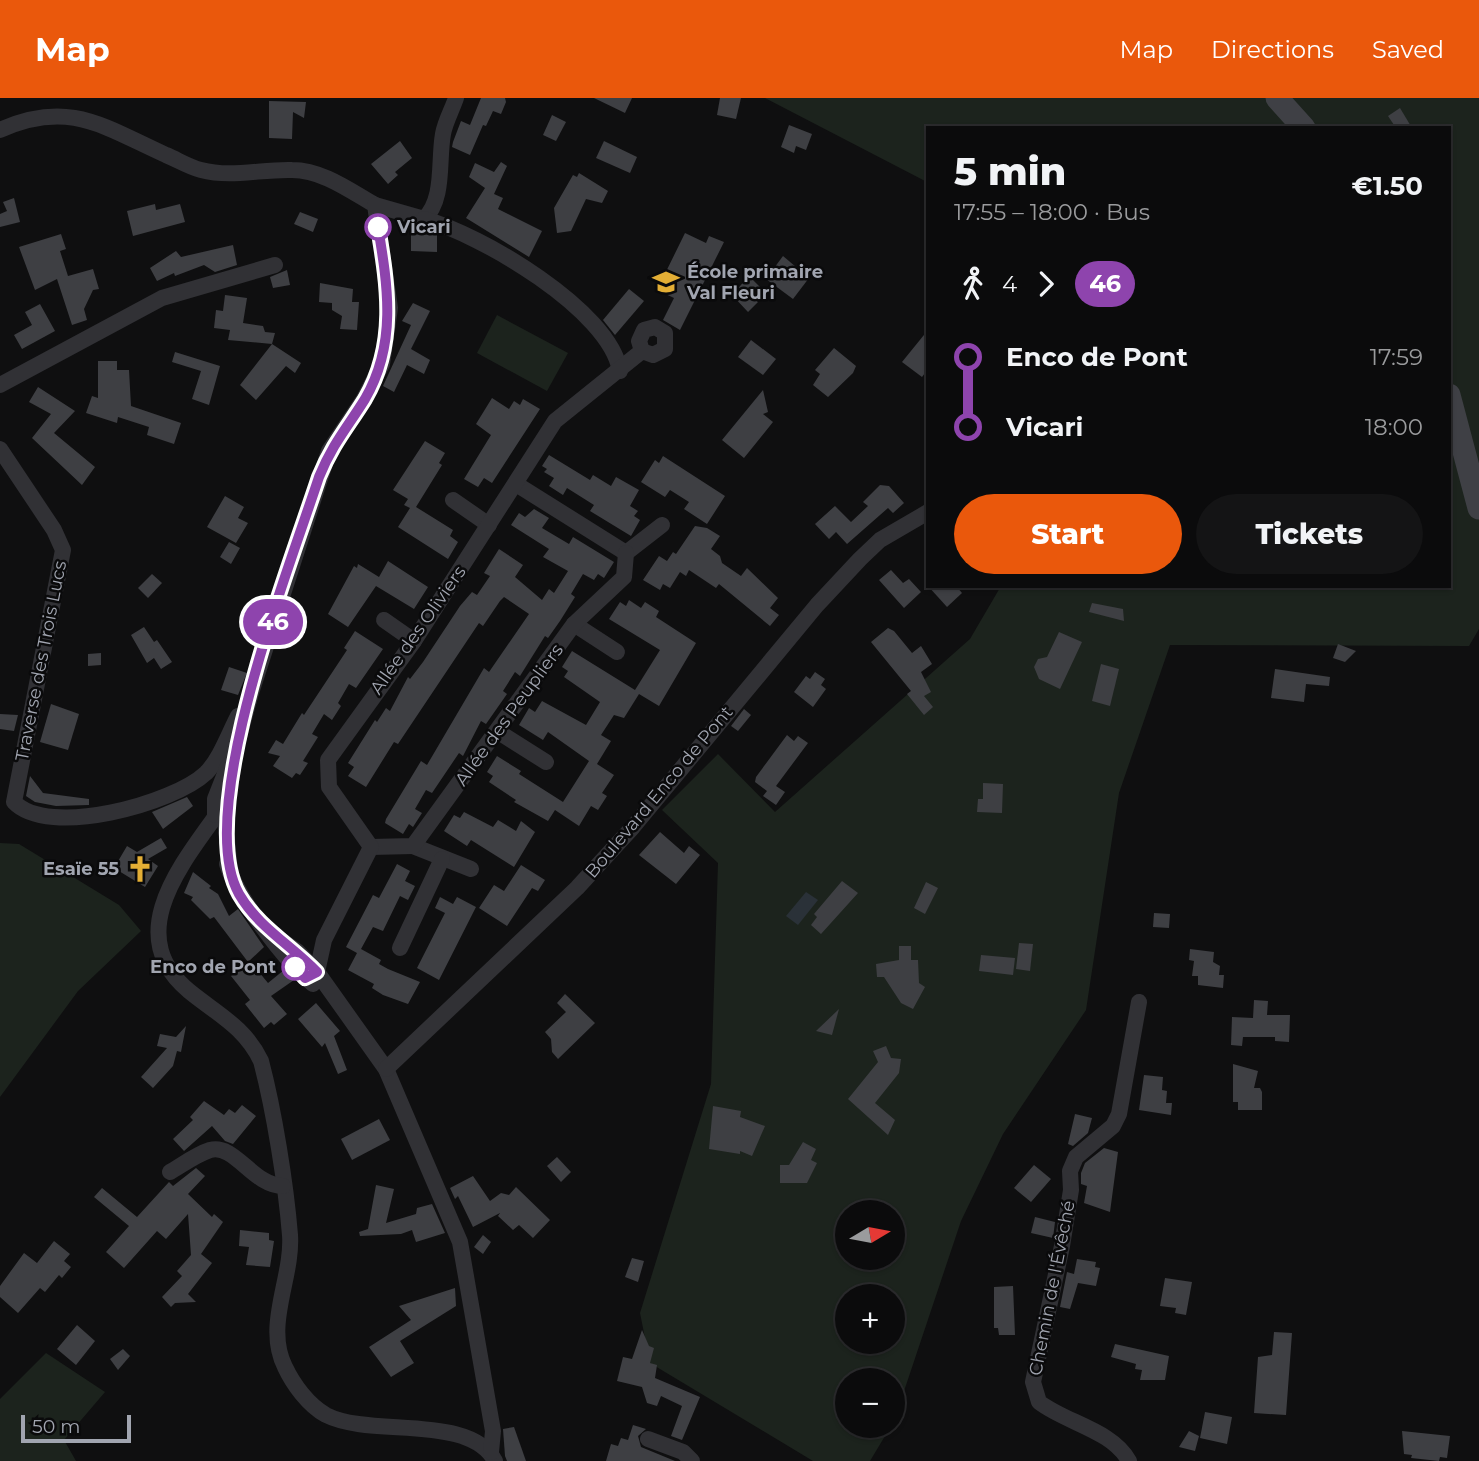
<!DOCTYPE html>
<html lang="en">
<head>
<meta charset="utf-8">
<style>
  :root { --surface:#0b0b0c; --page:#141415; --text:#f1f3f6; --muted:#9a9b9d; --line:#2b2b2d; --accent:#ea580c }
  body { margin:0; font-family:Montserrat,sans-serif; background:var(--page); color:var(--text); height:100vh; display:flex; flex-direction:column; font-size:26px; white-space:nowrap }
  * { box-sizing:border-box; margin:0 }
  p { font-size:23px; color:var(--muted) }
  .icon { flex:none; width:38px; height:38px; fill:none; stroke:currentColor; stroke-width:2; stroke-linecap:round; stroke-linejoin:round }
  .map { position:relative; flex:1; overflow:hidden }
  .drawer { position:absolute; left:926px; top:28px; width:525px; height:462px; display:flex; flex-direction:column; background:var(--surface); border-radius:0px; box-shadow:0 2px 5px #0004,0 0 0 2px var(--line) }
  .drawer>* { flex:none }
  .badge { padding:0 14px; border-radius:23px; font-size:24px; line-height:46px }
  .needle { width:46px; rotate:80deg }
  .buttons { position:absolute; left:835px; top:1102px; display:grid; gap:14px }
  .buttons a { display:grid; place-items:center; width:70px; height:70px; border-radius:50%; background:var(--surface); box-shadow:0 2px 5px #0004,0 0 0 2px var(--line); font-size:35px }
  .scale { position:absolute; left:21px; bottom:18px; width:110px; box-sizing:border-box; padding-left:7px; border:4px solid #a1a5b0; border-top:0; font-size:19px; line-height:24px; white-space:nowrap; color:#a1a5b0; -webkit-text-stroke:5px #0a0a0b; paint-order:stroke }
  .map>.badge { position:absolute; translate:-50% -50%; box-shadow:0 0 0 4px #fff }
  .legs { display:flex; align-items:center; gap:10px; height:77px; padding:0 28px; font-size:23px }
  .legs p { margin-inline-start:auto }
  .headline { display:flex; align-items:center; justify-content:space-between; height:119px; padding:0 28px }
  h1 { font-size:38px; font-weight:800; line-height:52px }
  .action { display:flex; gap:14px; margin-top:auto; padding:14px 28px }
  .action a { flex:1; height:80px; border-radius:42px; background:var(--accent); color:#fff; font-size:28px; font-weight:800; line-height:80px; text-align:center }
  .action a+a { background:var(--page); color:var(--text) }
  ul { padding:0 28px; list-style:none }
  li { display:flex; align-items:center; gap:24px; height:70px; font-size:26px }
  li i { display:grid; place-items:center; width:10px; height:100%; margin:0 9px; background:currentColor }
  li i::after { content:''; width:18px; height:18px; margin:-9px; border:5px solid; border-radius:50%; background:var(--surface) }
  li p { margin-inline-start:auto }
  li:first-child i { background:linear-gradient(#0000 50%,currentColor 0) }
  li:last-child i { background:linear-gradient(currentColor 50%,#0000 0) }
  header { display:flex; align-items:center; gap:42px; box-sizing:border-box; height:98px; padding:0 35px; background:var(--accent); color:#fff }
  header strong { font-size:33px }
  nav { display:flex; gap:38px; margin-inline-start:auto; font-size:24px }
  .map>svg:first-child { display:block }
  .green { fill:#1c231d; fill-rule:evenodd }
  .water { fill:#2a3138 }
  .building { fill:#3e3f43 }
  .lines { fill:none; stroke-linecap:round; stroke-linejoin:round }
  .street { stroke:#313135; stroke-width:16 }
  .secondary { stroke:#3f4045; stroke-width:23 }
  .line-1-casing { stroke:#fff; stroke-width:16 }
  .line-1 { stroke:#8e44ad; stroke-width:10 }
  .stop-1-dot { fill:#fff; stroke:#8e44ad; stroke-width:3.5 }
  .labels { text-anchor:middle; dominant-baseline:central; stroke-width:5; stroke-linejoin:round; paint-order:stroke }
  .stop-label { font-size:18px; font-weight:bold; fill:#a1a5b0; stroke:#0a0a0b; text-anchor:start }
  .poi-label { font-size:18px; font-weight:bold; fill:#a1a5b0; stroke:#0a0a0b; text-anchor:start }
  .street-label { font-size:18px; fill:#a1a5b0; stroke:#0a0a0b }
</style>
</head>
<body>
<header>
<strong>Map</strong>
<nav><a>Map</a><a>Directions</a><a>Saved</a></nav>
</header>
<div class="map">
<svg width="1479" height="1363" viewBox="0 0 1479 1363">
  <rect width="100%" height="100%" fill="#0f0f10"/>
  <!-- green -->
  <g class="green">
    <path d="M765 0H1479V531L1469 548 1170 547 1119 695 1086 912 1003 1036 961 1123 893 1326 892 1283H847V1328H891L870 1363H813L650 1265 640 1215 711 986 718 765 662 712 718 656 775 714 970 541 1001 488H1449V30H928L927 84ZM847 1115H892V1160H847ZM847 1199H892V1244H847Z"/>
    <polygon points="497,217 568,255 547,293 477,255"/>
    <polygon points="0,745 19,746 119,807 141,833 78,893 0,999"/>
    <polygon points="46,1255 105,1294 64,1342 76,1363 0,1363 0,1301"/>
  </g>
  <!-- water -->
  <polygon class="water" points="806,794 818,802 798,827 786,818"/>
  <!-- building -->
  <g class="building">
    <polygon points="481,0 505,0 506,4 501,16 493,13 486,28 483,27 470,57 452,49 453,44 461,23 470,27"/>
    <polygon points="594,0 632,0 625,15"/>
    <polygon points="720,0 741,0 736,21 717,17"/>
    <polygon points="269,3 306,4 304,20 293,14 292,41 269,40"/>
    <polygon points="1400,10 1412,30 1396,30 1388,18"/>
    <polygon points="552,17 566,24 556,43 543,37"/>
    <polygon points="789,27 812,36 806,52 796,48 794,55 781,49"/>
    <polygon points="400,43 412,60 395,74 398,77 388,86 371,66"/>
    <polygon points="604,43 637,59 630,75 596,60"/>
    <polygon points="501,64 507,68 494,96 503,100 498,111 542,133 529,159 466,120 485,90 469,79 475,65 494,74"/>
    <polygon points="579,75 608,93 602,105 586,101 571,133 557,135 554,110 573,77 577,79"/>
    <polygon points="14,100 20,124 0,129 0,116 7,113 3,104"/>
    <polygon points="155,106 156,112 180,106 185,124 133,138 127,113"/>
    <polygon points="300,114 318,121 313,134 294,126"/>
    <polygon points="685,135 706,145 709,138 724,144 680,232 663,222 674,200 657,192"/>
    <polygon points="61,136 66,151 60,153 68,178 93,171 99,191 93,192 84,211 87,222 72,227 57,181 35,192 19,149"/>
    <polygon points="411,136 437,137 437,154 411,153"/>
    <polygon points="233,147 237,167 215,174 204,167 175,178 174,175 157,183 150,170 176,153 181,159"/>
    <polygon points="783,158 809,180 793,201 766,181"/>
    <polygon points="287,172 290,187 273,190 270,179"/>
    <polygon points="749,178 762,191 753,199 758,204 748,214 732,197"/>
    <polygon points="320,185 353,191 352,204 359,204 357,232 340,231 342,218 332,212 332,205 319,204"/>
    <polygon points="629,191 644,203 615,237 603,222"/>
    <polygon points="225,197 247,200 243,225 263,228 265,234 275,235 272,246 301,265 295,275 286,268 256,302 240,287 272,246 228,242 230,232 214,230 216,212 223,213"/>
    <polygon points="413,205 430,213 411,251 430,262 424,276 407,267 394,294 383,288 411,227 402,223"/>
    <polygon points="40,206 55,233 22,251 14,237 32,227 25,214"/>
    <polygon points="928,232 928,271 922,279 902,264"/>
    <polygon points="751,242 776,261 763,277 738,259"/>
    <polygon points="834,250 856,268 853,275 828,299 813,287 820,276 815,272"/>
    <polygon points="175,254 220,268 209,307 192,301 201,273 172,264"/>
    <polygon points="98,263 117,263 117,272 129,272 131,308 181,325 174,346 147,337 149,329 118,319 117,325 86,315 92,298 98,300"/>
    <polygon points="38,289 75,313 54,335 95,369 82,387 32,340 51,316 29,304"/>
    <polygon points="763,292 768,314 763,316 773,324 744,360 722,342"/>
    <polygon points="492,300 509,311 514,303 520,307 523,301 540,311 492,385 484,380 478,389 464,381 491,337 476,326"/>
    <polygon points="425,343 445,355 439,365 442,367 416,409 453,432 450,438 458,444 448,461 398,429 410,410 404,407 408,401 393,392"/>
    <polygon points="549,357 590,382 593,377 611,388 616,379 639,392 630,408 638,413 634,418 640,422 631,438 590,413 594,407 567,390 563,397 549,388 554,380 544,374 547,371 542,368"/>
    <polygon points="663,358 725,398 707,426 684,411 689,404 670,392 665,399 641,384 655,362 659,365"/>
    <polygon points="880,387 889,388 904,405 893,415 888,410 847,446 836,434 829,441 815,426 835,408 851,424 868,408 863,404"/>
    <polygon points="225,398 244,409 238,420 248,425 236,445 207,429"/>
    <polygon points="534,411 549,420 542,430 569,446 573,439 614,464 604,480 598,476 594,482 583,476 571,496 575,499 560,523 548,540 545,538 520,578 515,574 503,593 507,596 486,626 481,623 463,658 459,655 432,695 426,692 415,711 422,715 413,729 409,726 403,736 385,725 386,721 421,663 427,667 484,570 489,574 529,516 504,499 500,503 483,528 479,525 398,646 394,644 366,689 348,678 354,669 348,665 375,622 377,624 386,610 390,613 408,579 410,581 423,564 460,508 472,494 477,497 490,478 484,475 499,451 523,467 515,479 542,502 549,491 554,495 568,473 543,459 549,451 511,427 519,415 525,419"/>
    <polygon points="695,428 707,430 720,438 711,451 720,458 722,465 741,478 747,470 778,500 770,510 779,517 770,528 719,486 716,490 689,472 686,478 680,474 670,490 663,486 660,492 643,482 659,458 667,463 673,454 676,456"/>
    <polygon points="229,444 240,450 231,466 220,459"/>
    <polygon points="388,463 428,489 414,511 376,488 348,529 328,516 354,468 357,470 358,466 379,479"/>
    <polygon points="891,472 903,485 909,481 921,494 904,510 879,482"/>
    <polygon points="152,476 162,485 148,500 138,490"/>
    <polygon points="928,488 956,488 962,495 947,509"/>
    <polygon points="629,502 641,510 645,504 659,513 656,519 696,545 659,608 639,596 624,620 614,617 601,637 611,643 597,666 614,677 602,695 607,698 598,712 591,708 579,728 555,712 548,723 514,704 516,702 489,684 493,678 487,674 497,658 521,673 519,676 563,704 589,663 548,634 543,642 519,627 529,610 535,614 542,603 586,627 600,604 564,579 568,573 562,569 572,553 635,592 660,552 609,521 620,504 626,508"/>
    <polygon points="1092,505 1123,511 1124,523 1089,514"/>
    <polygon points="144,529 154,544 157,542 172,564 161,571 154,560 147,565 131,537"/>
    <polygon points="888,530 894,533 912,555 921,548 932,566 921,574 931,594 924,598 933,609 924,617 907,596 911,593 871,544"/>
    <polygon points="355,533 383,551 356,590 349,586 338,605 341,608 332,622 324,616 312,636 318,639 303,663 308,665 300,677 296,675 292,680 273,668 280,658 268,655 276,642 283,646 302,615 304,617 347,552 344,550"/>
    <polygon points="1059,534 1082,544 1060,591 1039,581 1034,569 1038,561 1047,559"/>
    <polygon points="1338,546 1356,553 1345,564 1333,560"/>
    <polygon points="101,555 101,567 88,568 88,556"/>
    <polygon points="1101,566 1119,571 1110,608 1092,603"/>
    <polygon points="229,569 247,575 238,597 221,592"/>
    <polygon points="1275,571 1330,579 1329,588 1306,586 1304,604 1271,600"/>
    <polygon points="815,574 825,581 821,587 826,591 813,609 794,594 806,578 810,581"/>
    <polygon points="51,606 79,616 68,652 40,644"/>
    <polygon points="744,611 751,617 738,633 731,628"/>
    <polygon points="0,616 18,617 14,633 0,631"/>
    <polygon points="787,637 794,643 798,638 808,645 776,688 785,694 776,707 763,698 767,693 755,684 756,679"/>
    <polygon points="30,678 43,695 89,701 89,707 56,708 35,704 26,698"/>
    <polygon points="983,685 1003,686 1002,715 977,714 978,701 983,701"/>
    <polygon points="187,699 193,708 163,731 152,714"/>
    <polygon points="464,714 493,729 498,722 516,733 521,723 535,734 514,769 471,742 467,748 444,733 454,717 460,720"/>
    <polygon points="660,734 684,755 689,748 700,757 676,786 639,757"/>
    <polygon points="161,740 167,750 148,761 158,768 145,789 114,770 127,748 137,754"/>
    <polygon points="397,766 410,773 405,783 415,788 408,802 400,798 383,833 373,829 361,851 381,862 379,866 388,871 420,884 408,906 383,897 372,890 374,886 348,872 357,855 346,849 373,797 379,800"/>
    <polygon points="521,767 545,782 538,793 532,790 507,828 479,810 494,787 504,793"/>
    <polygon points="193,774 211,788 209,790 218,796 229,818 238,811 264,849 248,864 214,819 210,821 191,802 193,799 184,795"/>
    <polygon points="842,783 858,795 821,836 811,827 817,819 814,816"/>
    <polygon points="926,784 938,790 925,816 914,810"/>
    <polygon points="440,799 453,806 457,799 476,809 439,882 417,870 445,815 435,810"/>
    <polygon points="1154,815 1170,816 1169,830 1153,829"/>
    <polygon points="1019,845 1033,846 1030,873 1016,871"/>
    <polygon points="899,848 911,848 911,862 918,862 919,885 925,889 913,911 901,905 884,879 877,879 876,866 899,862"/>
    <polygon points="1190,851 1214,854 1213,864 1220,868 1219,877 1224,877 1223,890 1198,887 1198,878 1192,878 1194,863 1189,862"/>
    <polygon points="981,857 1015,860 1013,877 979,873"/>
    <polygon points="250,863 268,885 284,872 294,882 271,898 287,916 274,927 271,924 264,930 245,906 250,902 231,878"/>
    <polygon points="565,896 595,925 558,961 552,954 551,941 545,934 566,914 557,905"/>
    <polygon points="1254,902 1268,903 1267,917 1290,917 1289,944 1275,943 1275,939 1243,939 1242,948 1231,947 1232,919 1253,920"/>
    <polygon points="316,905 340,933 334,938 347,972 338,976 325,945 322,949 298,921"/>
    <polygon points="839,911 832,937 816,933"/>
    <polygon points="186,928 181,954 177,953 173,968 153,990 141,979 167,950 157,948 160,936 176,939"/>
    <polygon points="886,948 891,960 901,961 899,975 875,1005 895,1022 888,1037 848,1001 878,964 873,953"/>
    <polygon points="1233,966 1258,973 1254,990 1260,990 1262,994 1262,1012 1238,1012 1238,1004 1233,1004"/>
    <polygon points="1144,977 1163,979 1162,992 1167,993 1166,1005 1172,1005 1171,1017 1139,1012"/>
    <polygon points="204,1003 224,1017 229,1011 235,1015 242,1007 256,1018 233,1046 225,1043 212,1028 184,1053 173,1041 193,1022 190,1019"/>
    <polygon points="713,1008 741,1013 740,1019 765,1028 752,1058 740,1053 740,1056 709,1051"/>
    <polygon points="1075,1016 1092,1020 1088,1035 1073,1048 1068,1046"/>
    <polygon points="379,1021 390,1042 352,1062 341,1041"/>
    <polygon points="803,1044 816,1051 811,1062 817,1065 807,1085 780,1085 780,1067 789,1067"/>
    <polygon points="1104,1050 1118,1054 1110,1114 1084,1105 1087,1088 1081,1086 1081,1075 1085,1065"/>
    <polygon points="557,1059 571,1074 561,1084 547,1068"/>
    <polygon points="1034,1067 1051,1081 1031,1104 1014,1090"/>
    <polygon points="196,1070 205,1078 188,1096 212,1119 214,1116 223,1124 201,1156 212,1165 188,1196 196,1204 175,1205 171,1209 162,1199 182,1178 177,1173 191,1157 188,1116 166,1141 157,1133 124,1170 106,1154 129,1128 94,1099 102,1090 137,1119 169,1084 173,1088"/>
    <polygon points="473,1078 490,1103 501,1095 509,1097 516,1089 550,1122 533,1140 519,1127 513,1132 498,1118 500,1115 473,1129 458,1098 455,1101 450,1090"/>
    <polygon points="376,1087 394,1091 386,1125 416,1116 417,1110 432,1106 445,1135 416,1144 412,1132 401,1136 360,1138 359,1134 368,1131"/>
    <polygon points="1035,1119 1055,1124 1053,1140 1031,1135"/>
    <polygon points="240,1132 269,1135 269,1142 274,1143 270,1169 246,1167 249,1149 239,1148"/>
    <polygon points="483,1137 491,1144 483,1156 474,1149"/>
    <polygon points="54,1143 70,1156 64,1163 71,1169 62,1180 59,1177 45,1194 40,1190 18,1215 0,1199 0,1188 24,1155 37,1165"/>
    <polygon points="632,1160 644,1163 638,1184 625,1179"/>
    <polygon points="1077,1161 1096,1164 1095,1169 1100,1170 1096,1188 1078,1185 1070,1211 1060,1209 1067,1174 1074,1176"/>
    <polygon points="1165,1180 1192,1184 1186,1217 1175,1215 1176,1210 1160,1208"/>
    <polygon points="1013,1188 1015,1237 999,1237 998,1230 994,1230 994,1189"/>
    <polygon points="455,1190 456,1208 400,1243 414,1265 391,1279 369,1249 411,1222 399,1208"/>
    <polygon points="77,1227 95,1243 76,1267 57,1251"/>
    <polygon points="642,1232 649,1248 654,1250 650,1265 657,1267 655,1280 700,1299 682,1342 671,1338 682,1308 661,1298 657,1308 647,1305 642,1289 617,1283 623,1259 632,1261"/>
    <polygon points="1274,1234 1292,1235 1286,1317 1254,1315 1258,1259 1272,1257"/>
    <polygon points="1115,1246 1169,1258 1165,1282 1140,1282 1142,1272 1135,1271 1136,1266 1111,1259"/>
    <polygon points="123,1251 130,1258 118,1272 110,1261"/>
    <polygon points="1205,1314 1232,1319 1227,1346 1200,1340"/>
    <polygon points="633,1327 646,1331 638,1338 641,1349 675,1363 606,1363 611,1346 618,1348 621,1340 628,1342"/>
    <polygon points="514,1329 526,1363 507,1363 505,1358 503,1331"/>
    <polygon points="1189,1333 1199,1338 1195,1353 1179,1349"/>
    <polygon points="1402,1333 1450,1338 1447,1360 1440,1359 1439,1363 1411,1360 1412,1357 1404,1356"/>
  </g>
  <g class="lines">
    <!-- street -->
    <g class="street">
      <path d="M0 32C69 1 104 29 166 57 178 62 189 69 201 72 231 80 261 71 292 72 322 72 349 92 375 107L390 210 382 266 364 301 329 353 251 595 235 653 225 721 230 774"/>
      <path d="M375 107 424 121C445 101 438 63 443 36 445 24 452 12 456 0"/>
      <path d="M424 121C480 136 610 212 620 273"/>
      <polyline points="0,287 162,200 275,167"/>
      <path d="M0 351 54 432 63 452 14 704C48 740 173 706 206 675 220 661 229 635 238 618"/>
      <polyline points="516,386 626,455"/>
      <polyline points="453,402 489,427"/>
      <polyline points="626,455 662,427"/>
      <polyline points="384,522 414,543"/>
      <polyline points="574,526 617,554"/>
      <polyline points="497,633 546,664"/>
      <path d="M225 705C188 759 118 834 189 893 217 916 245 929 261 963 274 1012 286 1087 290 1137 293 1180 264 1227 285 1269 293 1286 308 1307 326 1317 371 1340 470 1315 495 1363"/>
      <polyline points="215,717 215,701 228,668"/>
      <polyline points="413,748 471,771"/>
      <polyline points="371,749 413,748 574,526 624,479 626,455"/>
      <path d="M227 766C237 800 285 863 313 886"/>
      <polyline points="269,834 297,853 317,874 386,971 460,1144 493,1333 491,1354"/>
      <polyline points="400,850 442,761"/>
      <polyline points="305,880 317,874 324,842 371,749 329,689 328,662 414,543 555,323 642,253 653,257 665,251 665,235 655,229 644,232 639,243 642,253"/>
      <polyline points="386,971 577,790 633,729 817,507 860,461 880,442 928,414"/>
      <path d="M170 1074C182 1067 197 1056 210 1052 235 1045 253 1088 283 1088"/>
      <polyline points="648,1341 683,1354 692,1363"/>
      <path d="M1129 1363C1112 1332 1066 1325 1039 1304L1033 1284 1062 1148 1071 1092 1070 1073 1076 1059 1113 1028 1119 1016 1139 904"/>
    </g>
    <!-- secondary -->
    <g class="secondary">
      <polyline points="1277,0 1304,30"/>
      <polyline points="1449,297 1479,410"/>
    </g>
  </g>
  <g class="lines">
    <defs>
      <path id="line-1" d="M295 869 305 880 317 874C291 847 258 829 239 796 193 715 290 468 319 379 333 345 347 330 365 301 397 246 388 189 378 129"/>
    </defs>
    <!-- line-1 casing -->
    <use href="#line-1" class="line-1-casing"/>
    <!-- line-1 -->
    <use href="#line-1" class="line-1"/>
  </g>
  <!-- icons -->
  <defs>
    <symbol id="school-bare" viewBox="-9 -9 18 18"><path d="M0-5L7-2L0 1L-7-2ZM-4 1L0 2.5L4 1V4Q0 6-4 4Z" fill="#e3ae35" stroke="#0a0a0b" stroke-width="2.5" paint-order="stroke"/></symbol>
    <symbol id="church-bare" viewBox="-9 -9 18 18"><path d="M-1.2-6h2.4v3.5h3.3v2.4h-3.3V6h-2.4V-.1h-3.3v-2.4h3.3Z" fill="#e3ae35" stroke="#0a0a0b" stroke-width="2.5" paint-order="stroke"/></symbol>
  </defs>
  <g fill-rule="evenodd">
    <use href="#school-bare" x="647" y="165" width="38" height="38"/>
    <use href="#church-bare" x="121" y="752" width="38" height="38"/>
  </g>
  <!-- markers -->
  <g class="stop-1-dot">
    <circle cx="378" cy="129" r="12"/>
    <circle cx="295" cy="869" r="12"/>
  </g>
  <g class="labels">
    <!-- stop labels -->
    <g class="stop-label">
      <text x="397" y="129">Vicari</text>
      <text x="276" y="869" text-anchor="end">Enco de Pont</text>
    </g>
    <!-- poi labels -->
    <g class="poi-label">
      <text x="687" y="174">École primaire<tspan x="687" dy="21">Val Fleuri</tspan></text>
      <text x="119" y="771" text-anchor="end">Esaïe 55</text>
    </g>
    <!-- street labels -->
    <g class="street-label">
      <text transform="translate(418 532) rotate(-55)">Allée des Oliviers</text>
      <text transform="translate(41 563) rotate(-79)">Traverse des Trois Lucs</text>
      <text transform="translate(509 617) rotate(-54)">Allée des Peupliers</text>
      <text transform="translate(659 694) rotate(-50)">Boulevard Enco de Pont</text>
      <text transform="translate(1052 1190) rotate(-79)">Chemin de l'Évêché</text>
    </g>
  </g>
</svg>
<div class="buttons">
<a><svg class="needle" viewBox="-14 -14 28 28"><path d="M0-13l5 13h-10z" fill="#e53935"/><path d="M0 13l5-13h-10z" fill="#9a9b9d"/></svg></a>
<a>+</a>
<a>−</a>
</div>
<div class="scale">50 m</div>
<b class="badge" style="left:273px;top:524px;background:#8e44ad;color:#fff">46</b>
<section class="drawer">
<div class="headline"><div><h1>5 min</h1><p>17:55 – 18:00 · Bus</p></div><b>€1.50</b></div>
<div class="legs"><svg class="icon" aria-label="walk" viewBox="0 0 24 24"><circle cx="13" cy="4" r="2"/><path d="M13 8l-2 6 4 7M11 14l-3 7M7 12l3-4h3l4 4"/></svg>4<svg class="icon" aria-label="forward" viewBox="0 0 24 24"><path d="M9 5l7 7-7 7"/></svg><b class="badge" style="background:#8e44ad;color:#fff">46</b></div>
<ul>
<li><i style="color:#8e44ad"></i><b>Enco de Pont</b><p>17:59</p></li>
<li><i style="color:#8e44ad"></i><b>Vicari</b><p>18:00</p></li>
</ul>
<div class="action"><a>Start</a><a>Tickets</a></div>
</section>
</div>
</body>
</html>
